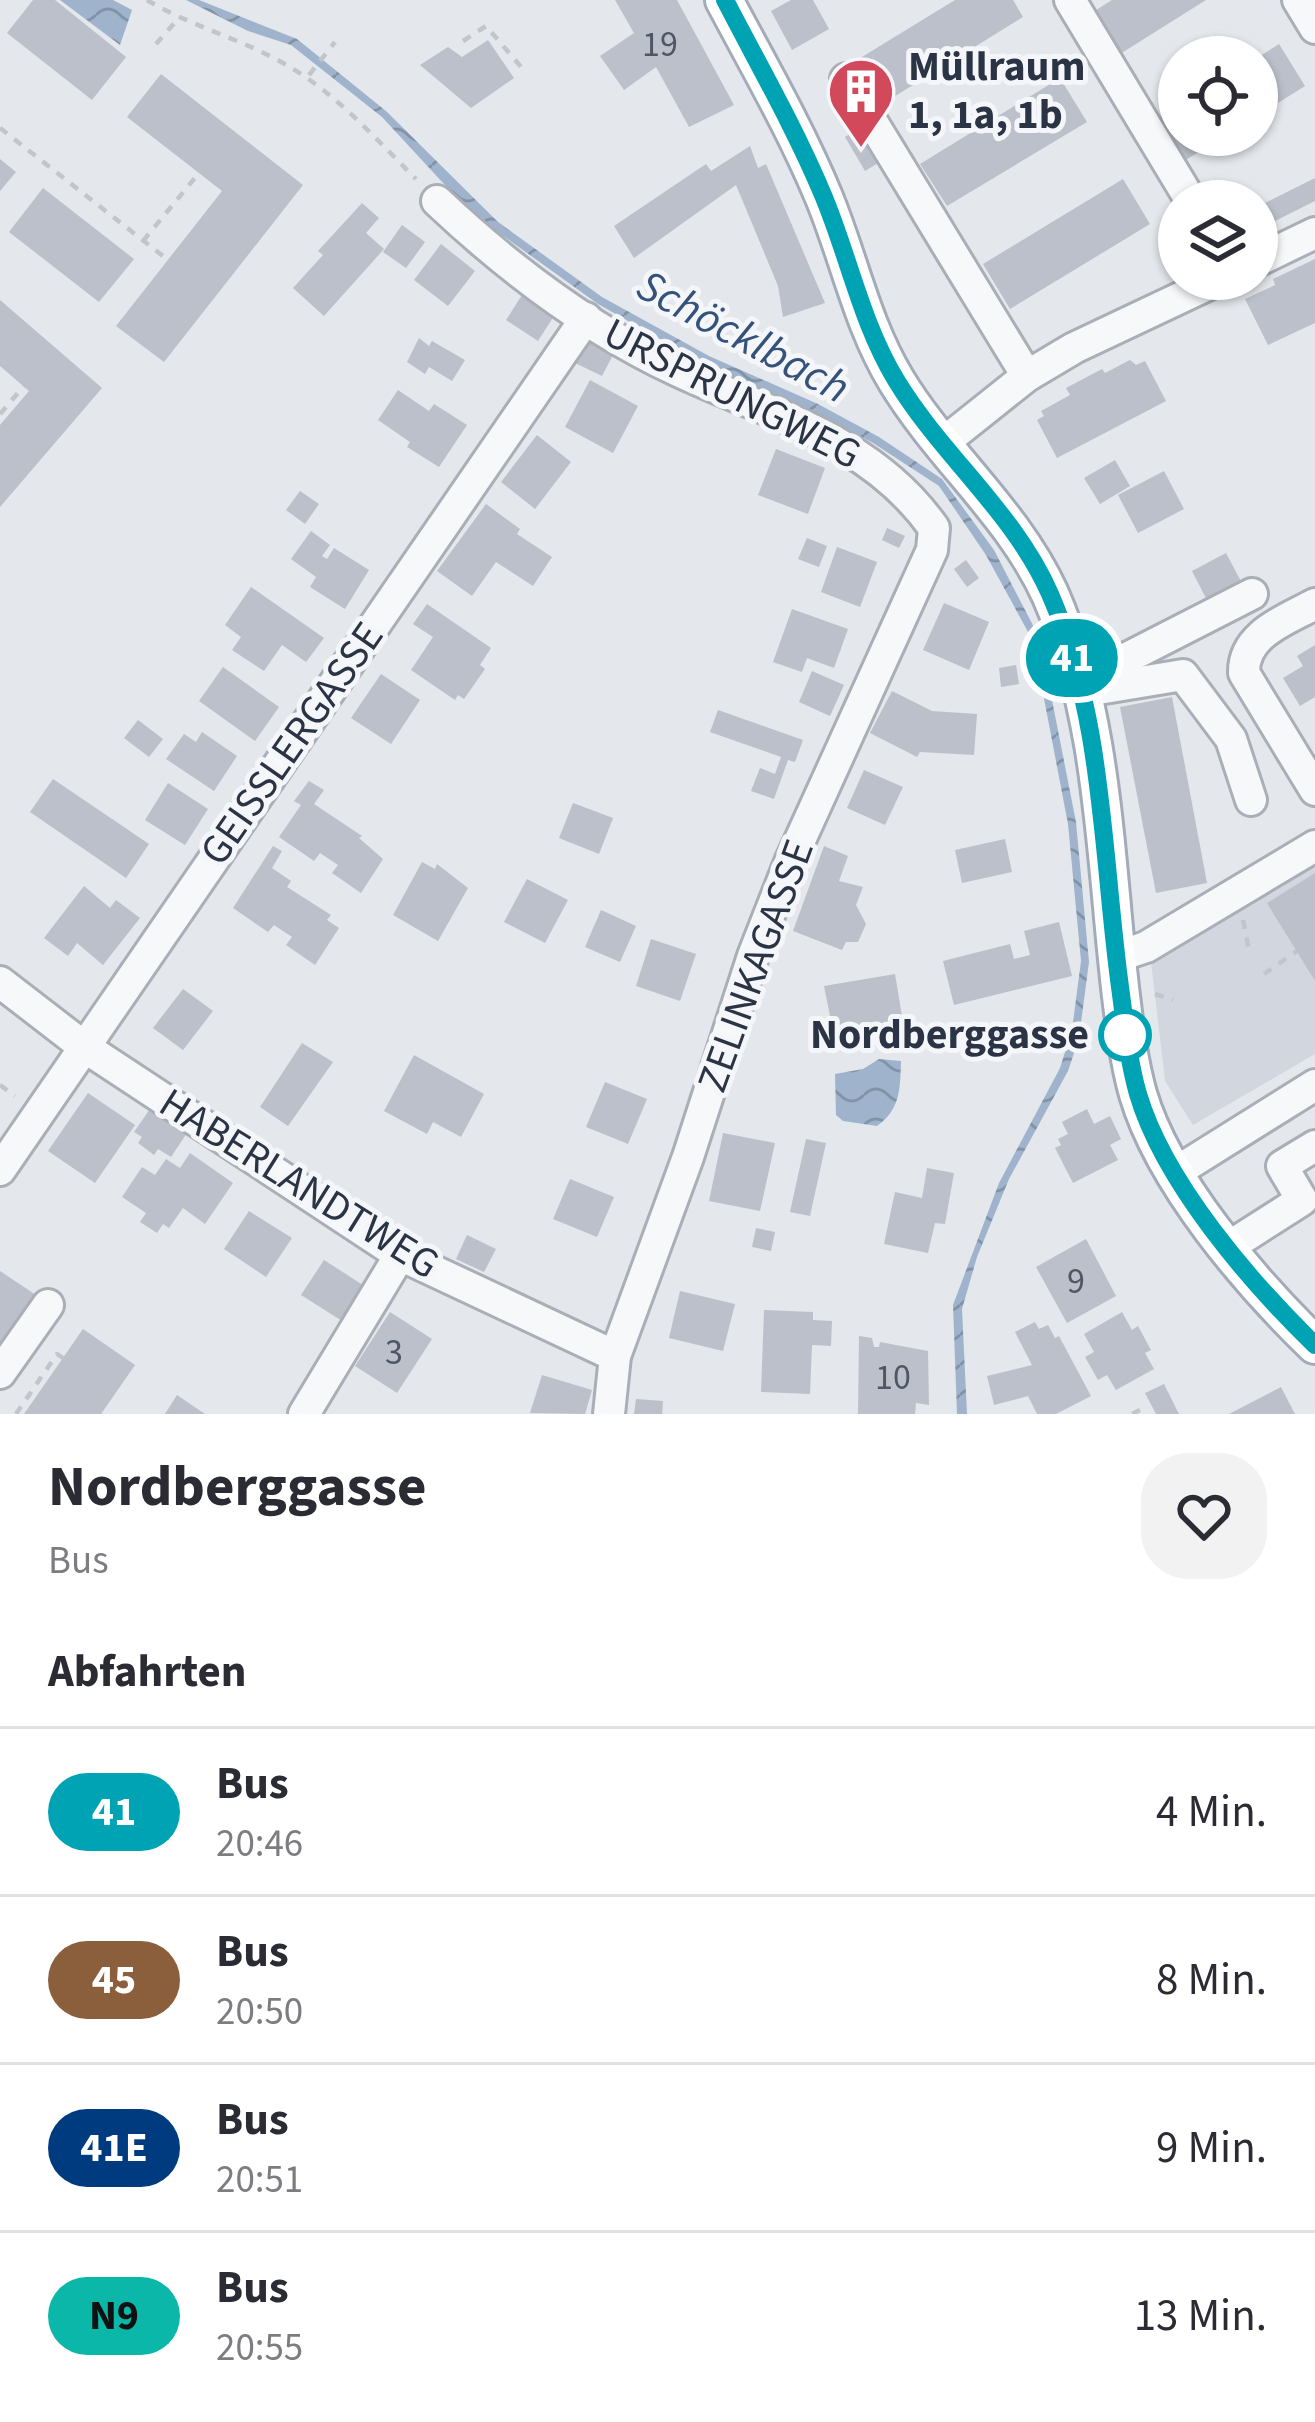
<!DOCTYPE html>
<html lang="de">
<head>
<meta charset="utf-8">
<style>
  :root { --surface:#fff; --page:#f2f2f3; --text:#2b2b33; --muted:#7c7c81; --line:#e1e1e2 }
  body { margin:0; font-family:"Source Sans 3",sans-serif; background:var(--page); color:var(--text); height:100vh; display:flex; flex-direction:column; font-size:45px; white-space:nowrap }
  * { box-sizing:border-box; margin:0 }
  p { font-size:39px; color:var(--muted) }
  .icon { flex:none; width:66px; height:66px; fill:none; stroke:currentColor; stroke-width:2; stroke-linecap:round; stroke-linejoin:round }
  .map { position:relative; height:1414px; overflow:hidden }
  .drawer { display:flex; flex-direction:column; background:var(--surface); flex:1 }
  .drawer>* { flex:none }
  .badge { padding:0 24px; border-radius:39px; font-size:42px; line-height:78px }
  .fabs { position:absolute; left:1158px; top:36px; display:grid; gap:24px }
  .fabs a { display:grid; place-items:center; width:120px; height:120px; border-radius:50%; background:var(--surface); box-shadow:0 3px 9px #0004; font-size:60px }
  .map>.badge { position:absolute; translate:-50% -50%; box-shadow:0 0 0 6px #fff }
  h2 { padding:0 48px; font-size:45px; line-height:108px }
  .round { display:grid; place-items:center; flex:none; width:126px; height:126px; border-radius:48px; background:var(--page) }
  .head { display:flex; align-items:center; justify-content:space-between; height:204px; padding:0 48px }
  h1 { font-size:57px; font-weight:700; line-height:90px }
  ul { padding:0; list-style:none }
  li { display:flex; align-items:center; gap:36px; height:168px; padding:0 48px; border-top:3px solid var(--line) }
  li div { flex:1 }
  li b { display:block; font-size:45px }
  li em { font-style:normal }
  li .badge { min-width:132px; font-weight:700; text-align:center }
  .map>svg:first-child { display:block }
  .built { fill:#d2d6de }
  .water { fill:url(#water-waves) }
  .building { fill:#bbc0ca }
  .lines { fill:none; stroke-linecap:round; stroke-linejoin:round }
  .minor-casing { stroke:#a9aeb7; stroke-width:36 }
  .major-casing { stroke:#a3abb8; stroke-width:42 }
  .path { stroke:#c2c5cb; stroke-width:4.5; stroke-dasharray:9 9; stroke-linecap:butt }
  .minor { stroke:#f7f8fa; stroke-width:30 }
  .major { stroke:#fff; stroke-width:36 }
  .line-casing { stroke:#fff; stroke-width:27 }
  .line { stroke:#00a3b4; stroke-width:18 }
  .stop-dot { fill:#fff; stroke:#00a3b4; stroke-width:6 }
  .labels { text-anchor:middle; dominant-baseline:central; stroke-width:10; stroke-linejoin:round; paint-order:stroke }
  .number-label { font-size:36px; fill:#4f5766 }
  .poi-label { font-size:42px; font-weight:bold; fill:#2b3445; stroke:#f4f6f9; text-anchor:start }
  .street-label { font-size:42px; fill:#2b3445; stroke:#f4f6f9 }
  .stop-label { font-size:42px; font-weight:bold; fill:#2b3445; stroke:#f4f6f9; text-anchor:end }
  .water-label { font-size:45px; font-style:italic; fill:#34527a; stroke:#f4f6f9 }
</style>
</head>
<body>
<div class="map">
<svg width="1315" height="1414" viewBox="0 0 1315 1414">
  <defs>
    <pattern id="water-waves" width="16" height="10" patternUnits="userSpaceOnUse" patternTransform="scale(3)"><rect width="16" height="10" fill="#9fb4cc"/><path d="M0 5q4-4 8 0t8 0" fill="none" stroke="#8293a7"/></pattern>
  </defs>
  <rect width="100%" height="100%" fill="#e4e7ec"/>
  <!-- built -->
  <polygon class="built" points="1315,856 1315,1054 1193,1125 1165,1081 1150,953"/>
  <!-- water -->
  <g class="water">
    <polygon points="60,0 113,0 132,10 120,45"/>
    <polygon points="186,0 199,0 297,39 386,111 498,222 602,297 709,356 818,404 879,437 942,479 994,550 1040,639 1076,822 1089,962 1079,1038 1068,1071 1009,1179 977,1257 962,1309 967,1414 957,1414 953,1305 999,1183 1060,1068 1072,1030 1081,961 1068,824 1033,641 986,555 939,486 873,443 814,412 706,365 598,304 495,230 444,184 382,117 291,45 248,31"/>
    <path d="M879 1059 901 1061C900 1088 901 1109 877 1126L843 1121 836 1115 835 1074 863 1069Z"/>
  </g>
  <!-- building -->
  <g class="building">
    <polygon points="33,0 55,0 126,57 92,100 7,33"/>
    <polygon points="615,0 677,0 734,105 689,127 656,67 624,90 600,56 634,33"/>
    <polygon points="791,0 813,0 829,29 792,50 771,11"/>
    <polygon points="955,0 1013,0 1023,17 884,103 857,60"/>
    <polygon points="1112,0 1206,0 1120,54 1093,12"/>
    <polygon points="488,40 514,78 471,108 420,65 448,47 462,57"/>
    <polygon points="1279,44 1305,86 1257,116 1257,58"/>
    <polygon points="161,74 303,185 164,362 116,326 222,191 127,117"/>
    <polygon points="1060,78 1087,122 947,206 920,164"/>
    <polygon points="1179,106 1179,135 1226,135 1184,161 1158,119"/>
    <polygon points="858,129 878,163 865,171 845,137"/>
    <polygon points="750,146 758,168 766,164 825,303 783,317 778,286 736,185 634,258 614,226 706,164 711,171"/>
    <polygon points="0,159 16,172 0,191"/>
    <polygon points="1315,178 1315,201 1257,230 1257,207"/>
    <polygon points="1123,179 1150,224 1010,309 983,264"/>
    <polygon points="43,188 134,259 99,302 9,232"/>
    <polygon points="362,203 379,218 366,233 384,249 324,316 293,288 323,255 318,251"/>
    <polygon points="402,225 425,242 406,268 383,252"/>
    <polygon points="441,244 475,271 448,306 414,280"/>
    <polygon points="1315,259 1315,323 1268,345 1245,299 1275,285 1273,279"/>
    <polygon points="522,295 554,316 538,341 506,320"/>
    <polygon points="0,300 102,388 0,507 0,425 29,391 0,366"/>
    <polygon points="419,338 429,346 432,341 465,360 452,381 429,367 425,374 407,362"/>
    <polygon points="587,339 614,353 602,376 575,363"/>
    <polygon points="1130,360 1136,365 1145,361 1166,401 1057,458 1037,420 1044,416 1041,411 1070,395 1066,388 1102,369 1105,373"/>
    <polygon points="590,380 638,406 613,453 565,427"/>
    <polygon points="398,390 429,411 434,404 467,425 439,467 407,447 410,442 378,420"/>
    <polygon points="537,435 571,462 535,509 501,482"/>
    <polygon points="776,449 825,468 808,514 758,495"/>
    <polygon points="1115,460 1130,486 1100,504 1084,478"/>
    <polygon points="1164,471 1184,509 1138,533 1118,495"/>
    <polygon points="300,491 319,504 305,524 286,510"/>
    <polygon points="486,504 520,529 517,534 552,557 533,586 496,562 472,596 437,571"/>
    <polygon points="887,528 905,536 899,548 882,540"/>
    <polygon points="311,531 330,545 322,556 327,559 334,548 369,570 345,609 310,587 316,577 291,559"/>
    <polygon points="807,538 827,546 819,567 798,559"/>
    <polygon points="837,547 877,562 860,607 821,592"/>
    <polygon points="1226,553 1245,589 1211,608 1192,571"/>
    <polygon points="966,560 979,578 967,587 954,569"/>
    <polygon points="251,587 324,638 306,662 282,645 264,671 232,650 241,637 225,625"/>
    <polygon points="944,603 989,622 969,670 923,650"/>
    <polygon points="427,604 491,648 480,665 485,669 464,699 458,695 455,700 411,670 433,637 413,624"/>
    <polygon points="792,609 848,629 834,668 807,658 802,672 773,662"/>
    <polygon points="1315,645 1315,697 1300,706 1283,678 1303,666 1297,656"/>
    <polygon points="1016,665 1019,684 1001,687 999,668"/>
    <polygon points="223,667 279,707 255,741 199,701"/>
    <polygon points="812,671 844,685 830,716 799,702"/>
    <polygon points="381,674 420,700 391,744 351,718"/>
    <polygon points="892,691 932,711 977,714 974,755 920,752 917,757 870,733"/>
    <polygon points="1172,697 1207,883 1156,893 1120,707"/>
    <polygon points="718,710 803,740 795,762 788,760 774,799 751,791 760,768 775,774 781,757 710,732"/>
    <polygon points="138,720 163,739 149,757 124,738"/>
    <polygon points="202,732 237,756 214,791 166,759 184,734 196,742"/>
    <polygon points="864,770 903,787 885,825 847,808"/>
    <polygon points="53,779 149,844 126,878 30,812"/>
    <polygon points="309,781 324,790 314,804 362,836 359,838 383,859 361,893 332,873 338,865 320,853 314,861 279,837 301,805 294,801"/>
    <polygon points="168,783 208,809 185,845 145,820"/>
    <polygon points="573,803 613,818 599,854 559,838"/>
    <polygon points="1005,839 1012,872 962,883 955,850"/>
    <polygon points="273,846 282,851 272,868 291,881 287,887 331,915 327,920 339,928 315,965 286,945 292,937 274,925 268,932 233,908"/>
    <polygon points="824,846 848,856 839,881 863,887 856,905 866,924 858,942 846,942 842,950 793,931"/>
    <polygon points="422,862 435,869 437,864 468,888 438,941 393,915"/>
    <polygon points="1315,873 1315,981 1267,903"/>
    <polygon points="527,879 568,900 545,943 504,922"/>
    <polygon points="84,886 110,908 116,900 140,918 103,965 77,943 68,956 44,938"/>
    <polygon points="601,910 636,926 620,962 585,947"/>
    <polygon points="1059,922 1072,976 954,1005 943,961 1010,944 1014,959 1030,955 1024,931"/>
    <polygon points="651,939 696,954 680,1001 636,986"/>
    <polygon points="895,974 903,1022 834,1036 824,986"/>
    <polygon points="183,989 213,1011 183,1050 153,1028"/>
    <polygon points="302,1043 333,1062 288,1126 260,1107"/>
    <polygon points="414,1055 484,1094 461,1137 433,1122 427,1134 384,1111"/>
    <polygon points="605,1082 647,1099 628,1144 586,1127"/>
    <polygon points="88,1093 135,1125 95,1183 48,1151"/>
    <polygon points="150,1109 173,1126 176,1122 189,1130 171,1157 158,1149 154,1155 138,1143 142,1137 134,1132"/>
    <polygon points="1087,1109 1094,1124 1110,1116 1121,1139 1110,1145 1118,1160 1073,1183 1055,1148 1061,1145 1058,1139 1068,1134 1062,1122"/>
    <polygon points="723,1133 775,1143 760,1211 709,1201"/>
    <polygon points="806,1139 826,1143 810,1216 790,1212"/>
    <polygon points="190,1153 233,1183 205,1224 183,1208 169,1228 163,1224 157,1233 140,1222 146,1213 122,1197 142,1167 155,1175 166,1159 180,1168"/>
    <polygon points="927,1168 954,1173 945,1224 935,1223 928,1253 884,1244 895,1192 922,1198"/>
    <polygon points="570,1179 614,1197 597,1237 553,1219"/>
    <polygon points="249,1211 292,1238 266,1277 224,1249"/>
    <polygon points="756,1228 775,1232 771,1251 752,1247"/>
    <polygon points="467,1235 496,1249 484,1272 456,1259"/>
    <polygon points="1086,1239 1116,1296 1067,1323 1036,1267"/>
    <polygon points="324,1260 369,1289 347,1324 301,1295"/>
    <polygon points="0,1271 36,1295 0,1348"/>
    <polygon points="680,1291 735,1304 723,1351 669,1338"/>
    <polygon points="764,1310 813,1312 813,1320 832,1321 831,1346 812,1345 810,1394 761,1392"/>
    <polygon points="390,1312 432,1339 397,1393 355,1366"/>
    <polygon points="1122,1312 1132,1330 1138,1326 1151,1350 1145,1353 1154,1369 1116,1390 1107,1375 1098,1380 1085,1357 1094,1352 1084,1334"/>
    <polygon points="1035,1322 1039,1329 1048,1325 1055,1338 1059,1336 1091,1396 1056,1414 1037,1414 1028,1396 994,1405 987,1376 1032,1365 1015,1332"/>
    <polygon points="83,1329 135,1365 101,1414 24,1414"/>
    <polygon points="859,1336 872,1338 874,1347 879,1347 880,1342 928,1351 929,1405 916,1403 915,1414 858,1414"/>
    <polygon points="542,1375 592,1390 585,1414 530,1413"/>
    <polygon points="1164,1384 1179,1414 1156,1414 1145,1393"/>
    <polygon points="1281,1387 1295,1414 1229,1414"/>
    <polygon points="177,1395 205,1414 165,1414"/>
    <polygon points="636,1399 663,1401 662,1414 634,1414"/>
  </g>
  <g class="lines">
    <defs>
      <g id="minor">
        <polyline points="1070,0 1191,201"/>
        <polyline points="1298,0 1315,28"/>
        <polyline points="846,79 1027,376"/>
        <path d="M437 201C508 268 588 329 678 371 772 415 871 439 934 528L932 550 790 862 753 956 688 1157 615 1356 609 1414"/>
        <polyline points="1257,261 1315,233"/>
        <polyline points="943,443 1027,376 1074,348 1220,279"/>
        <path d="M1315 604C1286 620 1243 634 1244 673L1315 790"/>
        <polyline points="1078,683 1252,594"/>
        <polyline points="1080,692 1183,675 1231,739 1251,800"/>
        <polyline points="1116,957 1146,947 1315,846"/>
        <polyline points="0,982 83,1046 400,1255 615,1356"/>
        <polyline points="0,1170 586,318"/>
        <polyline points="1176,1172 1315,1085"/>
        <polyline points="1227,1248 1302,1200 1282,1166 1315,1146"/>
        <polyline points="0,1373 48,1305"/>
        <polyline points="304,1414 400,1255"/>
      </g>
      <path id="major" d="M724 0C758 64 795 128 823 195 849 257 861 322 896 380 942 456 1013 513 1050 594 1105 719 1105 862 1121 996 1125 1029 1129 1062 1138 1094 1164 1182 1250 1282 1315 1345"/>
    </defs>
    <!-- minor casing -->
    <use href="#minor" class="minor-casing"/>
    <!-- major casing -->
    <use href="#major" class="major-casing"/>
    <!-- path -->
    <g class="path">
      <path d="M147 0C190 26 239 38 283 63 335 92 374 137 416 179"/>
      <polyline points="463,41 486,26 522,68"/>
      <polyline points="156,44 178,19"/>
      <polyline points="309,75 335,42"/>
      <polyline points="0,128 168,260"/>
      <polyline points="143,241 199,173"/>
      <polyline points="0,414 24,386"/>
      <polyline points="1243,920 1249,950"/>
      <polyline points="1264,974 1297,951"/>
      <polyline points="1155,994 1173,1000"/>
      <polyline points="0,1085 15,1096"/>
      <polyline points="16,1414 57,1354 63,1358"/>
      <polyline points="1132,1414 1140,1410"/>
    </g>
    <!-- minor -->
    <use href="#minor" class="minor"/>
    <!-- major -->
    <use href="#major" class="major"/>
  </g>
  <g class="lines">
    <defs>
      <path id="line" d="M725 0C758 64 795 128 823 195 849 257 861 322 896 380 942 456 1014 512 1050 594 1104 718 1102 855 1120 987 1125 1023 1128 1059 1138 1094 1164 1182 1250 1282 1315 1345"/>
    </defs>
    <!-- line casing -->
    <use href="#line" class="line-casing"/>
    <!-- line -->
    <use href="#line" class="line"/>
  </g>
  <!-- icons -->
  <defs>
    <symbol id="building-pin" viewBox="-11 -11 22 30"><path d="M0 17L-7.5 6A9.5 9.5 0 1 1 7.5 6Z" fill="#d1495b" stroke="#f4f6f9"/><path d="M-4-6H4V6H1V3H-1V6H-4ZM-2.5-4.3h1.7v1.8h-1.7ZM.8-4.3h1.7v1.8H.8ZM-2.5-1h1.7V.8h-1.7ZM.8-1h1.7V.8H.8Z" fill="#fff"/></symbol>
  </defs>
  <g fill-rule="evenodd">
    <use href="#building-pin" x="823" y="53" width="76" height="104"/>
  </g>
  <!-- markers -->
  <circle class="stop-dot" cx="1125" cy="1035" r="24"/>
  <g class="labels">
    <!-- number labels -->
    <g class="number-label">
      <text x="660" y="44">19</text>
      <text x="1076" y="1281">9</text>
      <text x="394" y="1352">3</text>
      <text x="893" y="1377">10</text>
    </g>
    <!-- poi labels -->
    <g class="poi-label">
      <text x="908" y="67">Müllraum<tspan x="908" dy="48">1, 1a, 1b</tspan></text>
    </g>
    <!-- street labels -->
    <g class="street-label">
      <text transform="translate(732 394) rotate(27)">URSPRUNGWEG</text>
      <text transform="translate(292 744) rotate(-55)">GEISSLERGASSE</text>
      <text transform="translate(756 966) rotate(-70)">ZELINKAGASSE</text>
      <text transform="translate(299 1184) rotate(32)">HABERLANDTWEG</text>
    </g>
    <!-- stop labels -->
    <g class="stop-label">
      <text x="1089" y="1035">Nordberggasse</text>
    </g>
    <!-- water labels -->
    <g class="water-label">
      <text transform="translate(743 337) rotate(28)">Schöcklbach</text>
    </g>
  </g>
</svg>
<div class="fabs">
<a><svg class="icon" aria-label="locate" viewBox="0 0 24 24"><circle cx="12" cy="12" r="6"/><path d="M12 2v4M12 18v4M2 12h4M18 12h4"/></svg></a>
<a><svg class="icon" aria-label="layers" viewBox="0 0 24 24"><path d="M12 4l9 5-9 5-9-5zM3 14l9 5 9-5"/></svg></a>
</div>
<b class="badge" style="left:1072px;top:658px;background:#00a3b4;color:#fff">41</b>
</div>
<section class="drawer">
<div class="head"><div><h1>Nordberggasse</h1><p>Bus</p></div><a class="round"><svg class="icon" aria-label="heart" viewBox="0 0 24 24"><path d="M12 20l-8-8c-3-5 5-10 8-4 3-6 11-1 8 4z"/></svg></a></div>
<h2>Abfahrten</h2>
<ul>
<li><span class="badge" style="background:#00a3b4;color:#fff">41</span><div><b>Bus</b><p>20:46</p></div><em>4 Min.</em></li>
<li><span class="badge" style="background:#8b5e3c;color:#fff">45</span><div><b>Bus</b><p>20:50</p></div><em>8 Min.</em></li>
<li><span class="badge" style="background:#003b80;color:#fff">41E</span><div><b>Bus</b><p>20:51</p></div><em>9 Min.</em></li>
<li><span class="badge" style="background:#0ab7a8;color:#111">N9</span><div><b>Bus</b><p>20:55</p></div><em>13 Min.</em></li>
</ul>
</section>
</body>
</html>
